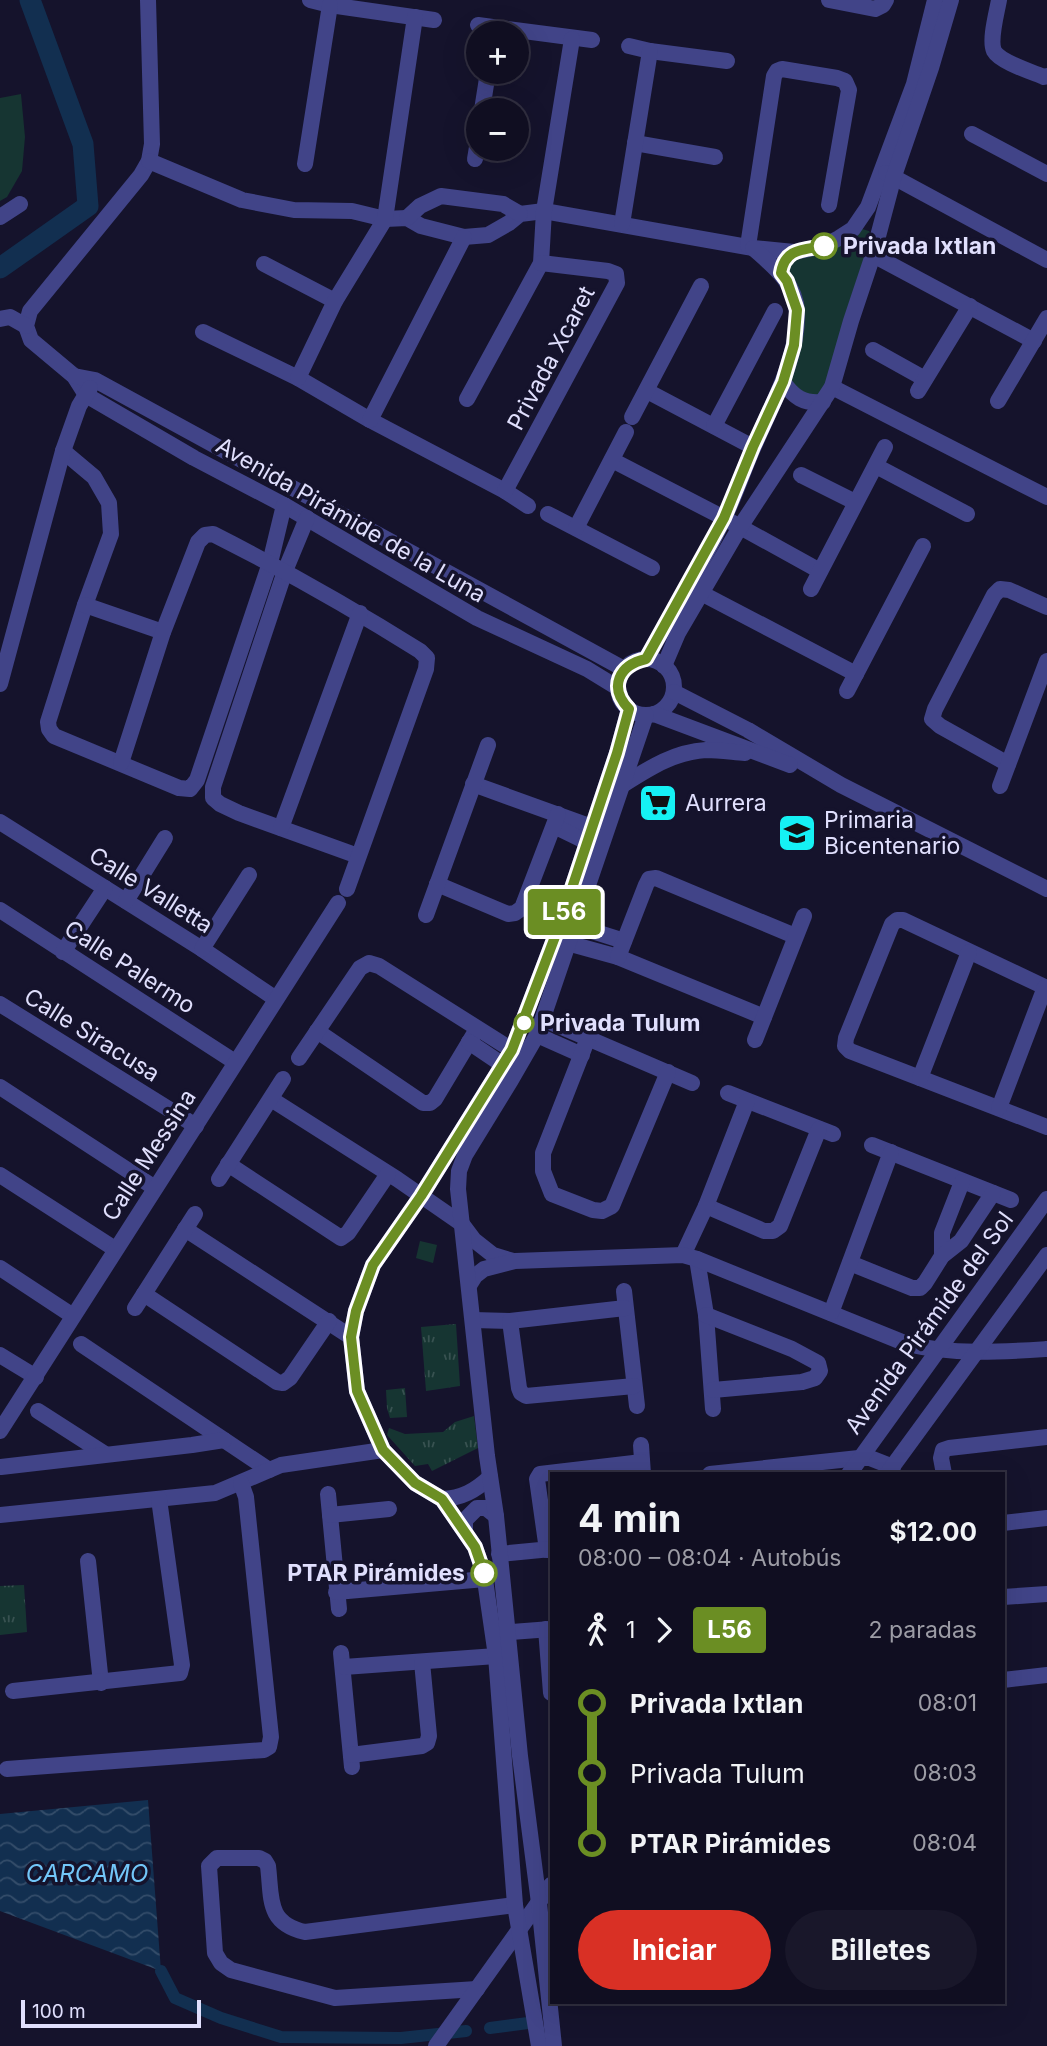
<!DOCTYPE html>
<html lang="es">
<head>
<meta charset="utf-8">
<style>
  :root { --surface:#100e21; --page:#19172a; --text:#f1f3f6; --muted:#9c9ca5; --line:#302e3f; --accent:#d93025 }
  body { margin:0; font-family:Inter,sans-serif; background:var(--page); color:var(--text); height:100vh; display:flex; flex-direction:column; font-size:26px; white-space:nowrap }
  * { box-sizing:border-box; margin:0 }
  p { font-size:23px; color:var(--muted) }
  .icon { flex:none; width:38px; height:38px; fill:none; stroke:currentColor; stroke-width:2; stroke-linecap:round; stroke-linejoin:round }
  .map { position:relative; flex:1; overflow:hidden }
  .drawer { position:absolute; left:550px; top:1472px; width:455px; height:532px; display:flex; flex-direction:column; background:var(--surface); border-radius:0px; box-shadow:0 7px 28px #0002,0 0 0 2px var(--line) }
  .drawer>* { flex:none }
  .badge { padding:0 14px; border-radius:5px; font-size:24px; line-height:46px }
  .tools { position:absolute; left:466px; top:21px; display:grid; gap:14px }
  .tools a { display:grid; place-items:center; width:63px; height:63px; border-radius:50%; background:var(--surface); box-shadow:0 7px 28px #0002,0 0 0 2px var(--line); font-size:35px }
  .scale { position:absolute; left:21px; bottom:18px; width:180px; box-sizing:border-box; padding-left:7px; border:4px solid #e0dffd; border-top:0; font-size:19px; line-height:24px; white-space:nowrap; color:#e0dffd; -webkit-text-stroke:5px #15132c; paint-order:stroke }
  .map>.badge { position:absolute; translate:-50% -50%; box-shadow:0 0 0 4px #fff }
  .legs { display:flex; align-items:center; gap:10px; height:77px; padding:0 28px; font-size:23px }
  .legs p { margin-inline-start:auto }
  .head { display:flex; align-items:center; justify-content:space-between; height:119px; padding:0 28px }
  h1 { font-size:38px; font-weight:700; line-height:52px }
  .cta { display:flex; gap:14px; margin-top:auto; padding:14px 28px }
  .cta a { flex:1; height:80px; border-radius:42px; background:var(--accent); color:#fff; font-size:28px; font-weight:700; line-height:80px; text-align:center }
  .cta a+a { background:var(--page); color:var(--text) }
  ul { padding:0 28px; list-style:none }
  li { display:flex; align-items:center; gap:24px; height:70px; font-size:26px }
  li i { display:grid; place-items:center; width:10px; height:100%; margin:0 9px; background:currentColor }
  li i::after { content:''; width:18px; height:18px; margin:-9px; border:5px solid; border-radius:50%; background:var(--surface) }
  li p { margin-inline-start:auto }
  li:first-child i { background:linear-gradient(#0000 50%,currentColor 0) }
  li:last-child i { background:linear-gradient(currentColor 50%,#0000 0) }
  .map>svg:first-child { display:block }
  .park { fill:url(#park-tufts) }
  .garden { fill:#163532 }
  .water { fill:url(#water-waves) }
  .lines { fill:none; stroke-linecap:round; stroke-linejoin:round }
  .canal { stroke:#122f50; stroke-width:12 }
  .river { stroke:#122f50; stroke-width:21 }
  .minor { stroke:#414488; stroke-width:16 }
  .line-1-casing { stroke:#fff; stroke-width:16 }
  .line-1 { stroke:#6b8e23; stroke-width:10 }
  .stop-1-dot { fill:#fff; stroke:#6b8e23; stroke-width:3.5 }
  .labels { text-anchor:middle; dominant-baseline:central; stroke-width:7; stroke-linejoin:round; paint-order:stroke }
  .stop-label { font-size:23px; font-weight:bold; fill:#e0dffd; stroke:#15132c; text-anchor:start }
  .street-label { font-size:23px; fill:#e0dffd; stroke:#15132c }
  .poi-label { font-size:23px; fill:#e0dffd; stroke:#15132c; text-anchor:start }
  .water-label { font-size:24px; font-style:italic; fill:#72c6f8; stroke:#15132c }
</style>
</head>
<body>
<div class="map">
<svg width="1047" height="2046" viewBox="0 0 1047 2046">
  <defs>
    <pattern id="park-tufts" width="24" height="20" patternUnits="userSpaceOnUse" patternTransform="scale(1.75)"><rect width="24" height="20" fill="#163532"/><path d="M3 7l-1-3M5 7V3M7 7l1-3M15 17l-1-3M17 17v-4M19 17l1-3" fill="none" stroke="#385251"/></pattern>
    <pattern id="water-waves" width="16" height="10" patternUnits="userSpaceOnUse" patternTransform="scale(1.75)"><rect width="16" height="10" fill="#122f50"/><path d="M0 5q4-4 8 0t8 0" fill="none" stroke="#344d6a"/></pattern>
  </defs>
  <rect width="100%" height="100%" fill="#15132c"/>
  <!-- park -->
  <g class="park">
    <polygon points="420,1241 437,1245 433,1263 416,1258"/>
    <polygon points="456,1324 460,1386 426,1391 421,1327"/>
    <polygon points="405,1388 407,1417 390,1418 387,1408 386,1390"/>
    <polygon points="474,1416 478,1448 432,1471 428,1464 415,1466 387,1435 389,1428 405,1434 443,1432 455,1422"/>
    <polygon points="24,1585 27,1632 0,1635 0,1586"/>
  </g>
  <!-- garden -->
  <g class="garden">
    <polygon points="21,94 25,137 22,171 7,197 0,201 0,98"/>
    <polygon points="859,228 869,231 875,241 823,402 789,391 797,310 781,273 786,258"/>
  </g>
  <!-- water -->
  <polygon class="water" points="148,1800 161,1971 0,1911 0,1814"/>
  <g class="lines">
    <!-- canal -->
    <g class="canal">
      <polyline points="161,1971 175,1998 221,2018 281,2037 401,2038 466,2031"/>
      <polyline points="490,2028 528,2023"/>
    </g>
    <!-- river -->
    <polyline class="river" points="0,268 88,206 83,144 30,0"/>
    <!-- minor -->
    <g class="minor">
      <polyline points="148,0 152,144 149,161 141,175 30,311 26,326 31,340 74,376 86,395 194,458 284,505 477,618 587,669 618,688"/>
      <polyline points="310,0 330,5 434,20"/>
      <polyline points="829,0 875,9 883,5 886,0"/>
      <path d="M999 0C997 12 989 40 994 51 1000 62 1032 72 1044 77L1047 76"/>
      <polyline points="478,25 592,40"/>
      <polyline points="629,46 650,51 727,61"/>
      <polyline points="482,110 488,72"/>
      <polyline points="972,134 1047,174"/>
      <polyline points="635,143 715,157"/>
      <polyline points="475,159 478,141"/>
      <polyline points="149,161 242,200 294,210 352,211 385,219 407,218 421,226 464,237 488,235 509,223 520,214 544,211 753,248 794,252 824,246 839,238 853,229 868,207 914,84 935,0"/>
      <polyline points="305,164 330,5"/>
      <polyline points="886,173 1047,260"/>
      <polyline points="0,217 20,204"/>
      <polyline points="407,218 420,206 441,196 503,204 520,214"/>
      <polyline points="622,224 650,51"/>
      <polyline points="748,246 774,76 777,71 782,69 837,78 845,81 849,90 829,205"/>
      <polyline points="873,255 1034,341"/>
      <polyline points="264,264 335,301"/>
      <polyline points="0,319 10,317 26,326"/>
      <polyline points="203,332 298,378 370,420 505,491 528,506"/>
      <polyline points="873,350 925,379"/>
      <polyline points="74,376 95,380 624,669"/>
      <polyline points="298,378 335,301 385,219 415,17"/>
      <path d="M783 382C794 397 803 404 823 402"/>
      <polyline points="832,387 1047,497"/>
      <polyline points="647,391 753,447"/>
      <polyline points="918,391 970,306"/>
      <polyline points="467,399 541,263 544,211 572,39"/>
      <polyline points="998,401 1047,318"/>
      <polyline points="632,417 701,286"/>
      <polyline points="370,420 464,237"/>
      <polyline points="714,426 775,311"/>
      <polyline points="63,451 94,477 109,503 111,534 85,605 48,722 49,729 54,736 179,788 190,789 197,780 270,563 284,505"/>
      <polyline points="612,460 724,518 820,571"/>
      <polyline points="876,466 967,514"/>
      <polyline points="801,475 855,502"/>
      <polyline points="505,491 617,283 616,274 608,271 541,263"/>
      <polyline points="548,514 652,568"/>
      <polyline points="307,518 285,571 213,787 213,798 220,804 239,813 358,856"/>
      <polyline points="576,528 626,432"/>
      <polyline points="811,589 885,447"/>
      <polyline points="701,593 856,674"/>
      <polyline points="85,605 163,632"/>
      <path d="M646 659C672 613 702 566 724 518 736 494 744 468 755 444 773 402 798 359 797 312 796 283 773 266 753 248"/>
      <circle cx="646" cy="687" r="28"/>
      <polyline points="664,666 678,633 740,527 832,387 851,321 873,255 894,176 931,68 951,0"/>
      <polyline points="0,684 63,451 79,406 90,388"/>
      <polyline points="847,691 923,546"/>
      <polyline points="674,692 748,730 841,785 1047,889"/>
      <polyline points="654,714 790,765"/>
      <path d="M121 763 163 632 198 542 205 535 213 534C284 570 353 609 420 651L427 658 426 669 347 889"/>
      <polyline points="1008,764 940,726 932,719 935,709 994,595 1000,589 1009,590 1047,607"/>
      <polyline points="473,784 592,827"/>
      <path d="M621 786C648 769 673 752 706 750 719 750 732 752 745 753"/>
      <polyline points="1000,786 1047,661"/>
      <polyline points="0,822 202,949 276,999"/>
      <polyline points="554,826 587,842"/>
      <polyline points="281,828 360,613"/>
      <polyline points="437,884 508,914 515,913 522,908 558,814"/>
      <polyline points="126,901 165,838"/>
      <polyline points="0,910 235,1062"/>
      <polyline points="426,915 488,745"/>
      <polyline points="567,923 624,941"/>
      <polyline points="560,941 618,957 764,1017"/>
      <polyline points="202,949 249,875"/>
      <polyline points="63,952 105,888"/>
      <polyline points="618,957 646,885 649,879 656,878 795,936"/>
      <polyline points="1047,988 903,920 897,920 892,924 846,1038 845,1046 850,1051 1047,1127"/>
      <polyline points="0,1004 196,1126"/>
      <polyline points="543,1019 692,1083"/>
      <polyline points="317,1031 423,1103 430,1103 435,1099 477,1029"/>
      <polyline points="537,1035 582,1055"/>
      <polyline points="588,1038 543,1153 543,1171 552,1194 593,1210 602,1211 612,1206 668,1072"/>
      <polyline points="755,1040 804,916"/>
      <polyline points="469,1042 503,1065"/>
      <polyline points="299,1058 360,968 369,963 379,966 512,1050"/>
      <polyline points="920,1078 969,952"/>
      <polyline points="0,1087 155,1188"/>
      <polyline points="728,1093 833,1134"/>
      <polyline points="271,1099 397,1179 462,1224 474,1240 493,1255 513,1261"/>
      <polyline points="999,1108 1045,987"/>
      <polyline points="872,1145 1011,1200"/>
      <polyline points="228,1164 341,1238 348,1233 388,1174"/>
      <polyline points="0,1175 115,1249"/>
      <polyline points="219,1179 283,1079"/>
      <polyline points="706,1206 764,1231 773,1231 780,1226 819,1129"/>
      <polyline points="185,1229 351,1337"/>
      <polyline points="683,1255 706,1206 747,1101"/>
      <polyline points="942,1256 942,1233 962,1182"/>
      <polyline points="697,1259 706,1315 713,1409"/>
      <polyline points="850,1263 912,1288 920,1288 925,1283 942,1256 961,1241 993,1193"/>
      <polyline points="0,1268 73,1316"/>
      <path d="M470 1284 475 1276 484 1269 515 1261 683 1255 697 1259 907 1344C954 1355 999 1352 1047 1349"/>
      <polyline points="624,1291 637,1406"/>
      <polyline points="144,1294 277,1382 283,1383 290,1378 329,1321"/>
      <polyline points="135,1308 195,1214"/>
      <polyline points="831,1313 891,1152"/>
      <polyline points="706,1315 792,1349 818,1363 820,1371 815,1378 802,1382 713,1390"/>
      <polyline points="473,1320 510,1321 625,1308"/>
      <polyline points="510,1321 519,1388 521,1393 526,1396 634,1386"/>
      <polyline points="81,1344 269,1470"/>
      <polyline points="0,1355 36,1377"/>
      <polyline points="38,1411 105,1454"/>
      <polyline points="0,1431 338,903"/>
      <polyline points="641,1445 643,1474"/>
      <polyline points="1,1467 192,1445 224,1440"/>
      <polyline points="710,1474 859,1458 870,1458 893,1467"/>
      <polyline points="849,1474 1047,1199"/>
      <polyline points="887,1474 1047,1255"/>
      <polyline points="944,1474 941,1458 943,1450 949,1448 1047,1437"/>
      <polyline points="328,1494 339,1609"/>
      <path d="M442 1499C462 1498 475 1491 490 1477"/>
      <polyline points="0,1515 215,1493 281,1465 383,1450"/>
      <polyline points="330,1515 389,1509"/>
      <polyline points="1003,1523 1047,1518"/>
      <polyline points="465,1531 465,1520 477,1508 486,1508 496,1516"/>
      <polyline points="547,1550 537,1479 540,1474 642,1462"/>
      <polyline points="499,1554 551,1549"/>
      <polyline points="88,1561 101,1683"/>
      <polyline points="336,1592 485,1579"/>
      <polyline points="1003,1597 1047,1594"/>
      <polyline points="546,1629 551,1693"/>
      <polyline points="499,1633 551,1629"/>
      <polyline points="341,1653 352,1767"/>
      <polyline points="344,1667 496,1656"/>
      <polyline points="1003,1680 1047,1675"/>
      <polyline points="13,1691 180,1673 182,1665 159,1499"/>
      <polyline points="351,1755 422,1746 427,1743 429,1736 422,1662"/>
      <polyline points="7,1769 264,1750 269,1747 271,1737 246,1497 241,1483"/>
      <path d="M477 1989 335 1998 231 1970 221 1963 215 1953 209 1866 217 1858H259L265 1861 268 1866C272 1898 266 1923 305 1932L515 1905"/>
      <polyline points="436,2046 551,1885"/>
      <polyline points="539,2046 515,1905 496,1656 484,1573 475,1547 442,1499 415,1483 383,1450 357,1391 351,1337 356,1311 373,1265 421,1196 512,1050 561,921 617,753 629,709"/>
      <polyline points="554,2046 539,1903 520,1756 496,1516 487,1456 458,1189 459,1171 465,1155 511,1080 537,1035 646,715"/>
    </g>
  </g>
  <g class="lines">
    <defs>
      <path id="line-1" d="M484 1573 475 1547 442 1499 415 1483 383 1450 357 1391 351 1337 356 1311 373 1265 421 1196 512 1050 561 921 617 753 629 709C608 687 619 665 646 659L724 518 753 447 783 382 794 345 797 310 787 281 781 273C785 248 803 250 824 246"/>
    </defs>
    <!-- line-1 casing -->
    <use href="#line-1" class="line-1-casing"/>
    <!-- line-1 -->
    <use href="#line-1" class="line-1"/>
  </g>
  <!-- icons -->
  <defs>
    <symbol id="supermarket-square" viewBox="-11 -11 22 22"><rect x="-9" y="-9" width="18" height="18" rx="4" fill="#15f1f4" stroke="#15132c"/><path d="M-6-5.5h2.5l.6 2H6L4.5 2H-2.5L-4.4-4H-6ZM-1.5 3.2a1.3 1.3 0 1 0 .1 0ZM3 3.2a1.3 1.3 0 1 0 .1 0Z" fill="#111"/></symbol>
    <symbol id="school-square" viewBox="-11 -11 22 22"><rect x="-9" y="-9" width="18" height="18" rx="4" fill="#15f1f4" stroke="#15132c"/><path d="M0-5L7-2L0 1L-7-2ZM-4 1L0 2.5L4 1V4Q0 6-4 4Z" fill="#111"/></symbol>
  </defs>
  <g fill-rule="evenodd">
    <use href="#supermarket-square" x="636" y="781" width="44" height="44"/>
    <use href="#school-square" x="775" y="811" width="44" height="44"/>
  </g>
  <!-- markers -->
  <g class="stop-1-dot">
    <circle cx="824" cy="246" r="12"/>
    <circle cx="524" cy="1023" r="9"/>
    <circle cx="484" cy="1573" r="12"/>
  </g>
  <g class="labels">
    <!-- stop labels -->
    <g class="stop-label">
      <text x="843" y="246">Privada Ixtlan</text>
      <text x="540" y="1023">Privada Tulum</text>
      <text x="465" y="1573" text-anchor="end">PTAR Pirámides</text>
    </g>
    <!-- street labels -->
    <g class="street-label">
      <text transform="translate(551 358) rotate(-62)">Privada Xcaret</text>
      <text transform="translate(351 520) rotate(30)">Avenida Pirámide de la Luna</text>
      <text transform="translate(151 890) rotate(32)">Calle Valletta</text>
      <text transform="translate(130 967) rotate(33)">Calle Palermo</text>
      <text transform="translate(92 1035) rotate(32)">Calle Siracusa</text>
      <text transform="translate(149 1155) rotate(-57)">Calle Messina</text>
      <text transform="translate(929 1323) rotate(-54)">Avenida Pirámide del Sol</text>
    </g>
    <!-- poi labels -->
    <g class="poi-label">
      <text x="685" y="803">Aurrera</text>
      <text x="824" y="820">Primaria<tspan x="824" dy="26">Bicentenario</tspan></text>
    </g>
    <!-- water labels -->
    <g class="water-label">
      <text x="87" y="1873">CARCAMO</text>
    </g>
  </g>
</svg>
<div class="tools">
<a>+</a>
<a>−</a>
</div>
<div class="scale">100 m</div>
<b class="badge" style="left:564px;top:912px;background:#6b8e23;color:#fff">L56</b>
<section class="drawer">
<div class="head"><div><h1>4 min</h1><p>08:00 – 08:04 · Autobús</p></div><b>$12.00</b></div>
<div class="legs"><svg class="icon" aria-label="walk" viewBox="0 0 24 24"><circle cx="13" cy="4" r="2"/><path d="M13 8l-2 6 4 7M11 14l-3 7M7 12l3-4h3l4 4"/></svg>1<svg class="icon" aria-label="forward" viewBox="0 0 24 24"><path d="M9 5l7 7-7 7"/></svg><b class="badge" style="background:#6b8e23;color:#fff">L56</b><p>2 paradas</p></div>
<ul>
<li><i style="color:#6b8e23"></i><b>Privada Ixtlan</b><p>08:01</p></li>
<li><i style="color:#6b8e23"></i><span>Privada Tulum</span><p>08:03</p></li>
<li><i style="color:#6b8e23"></i><b>PTAR Pirámides</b><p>08:04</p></li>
</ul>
<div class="cta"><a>Iniciar</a><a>Billetes</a></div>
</section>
</div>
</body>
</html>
